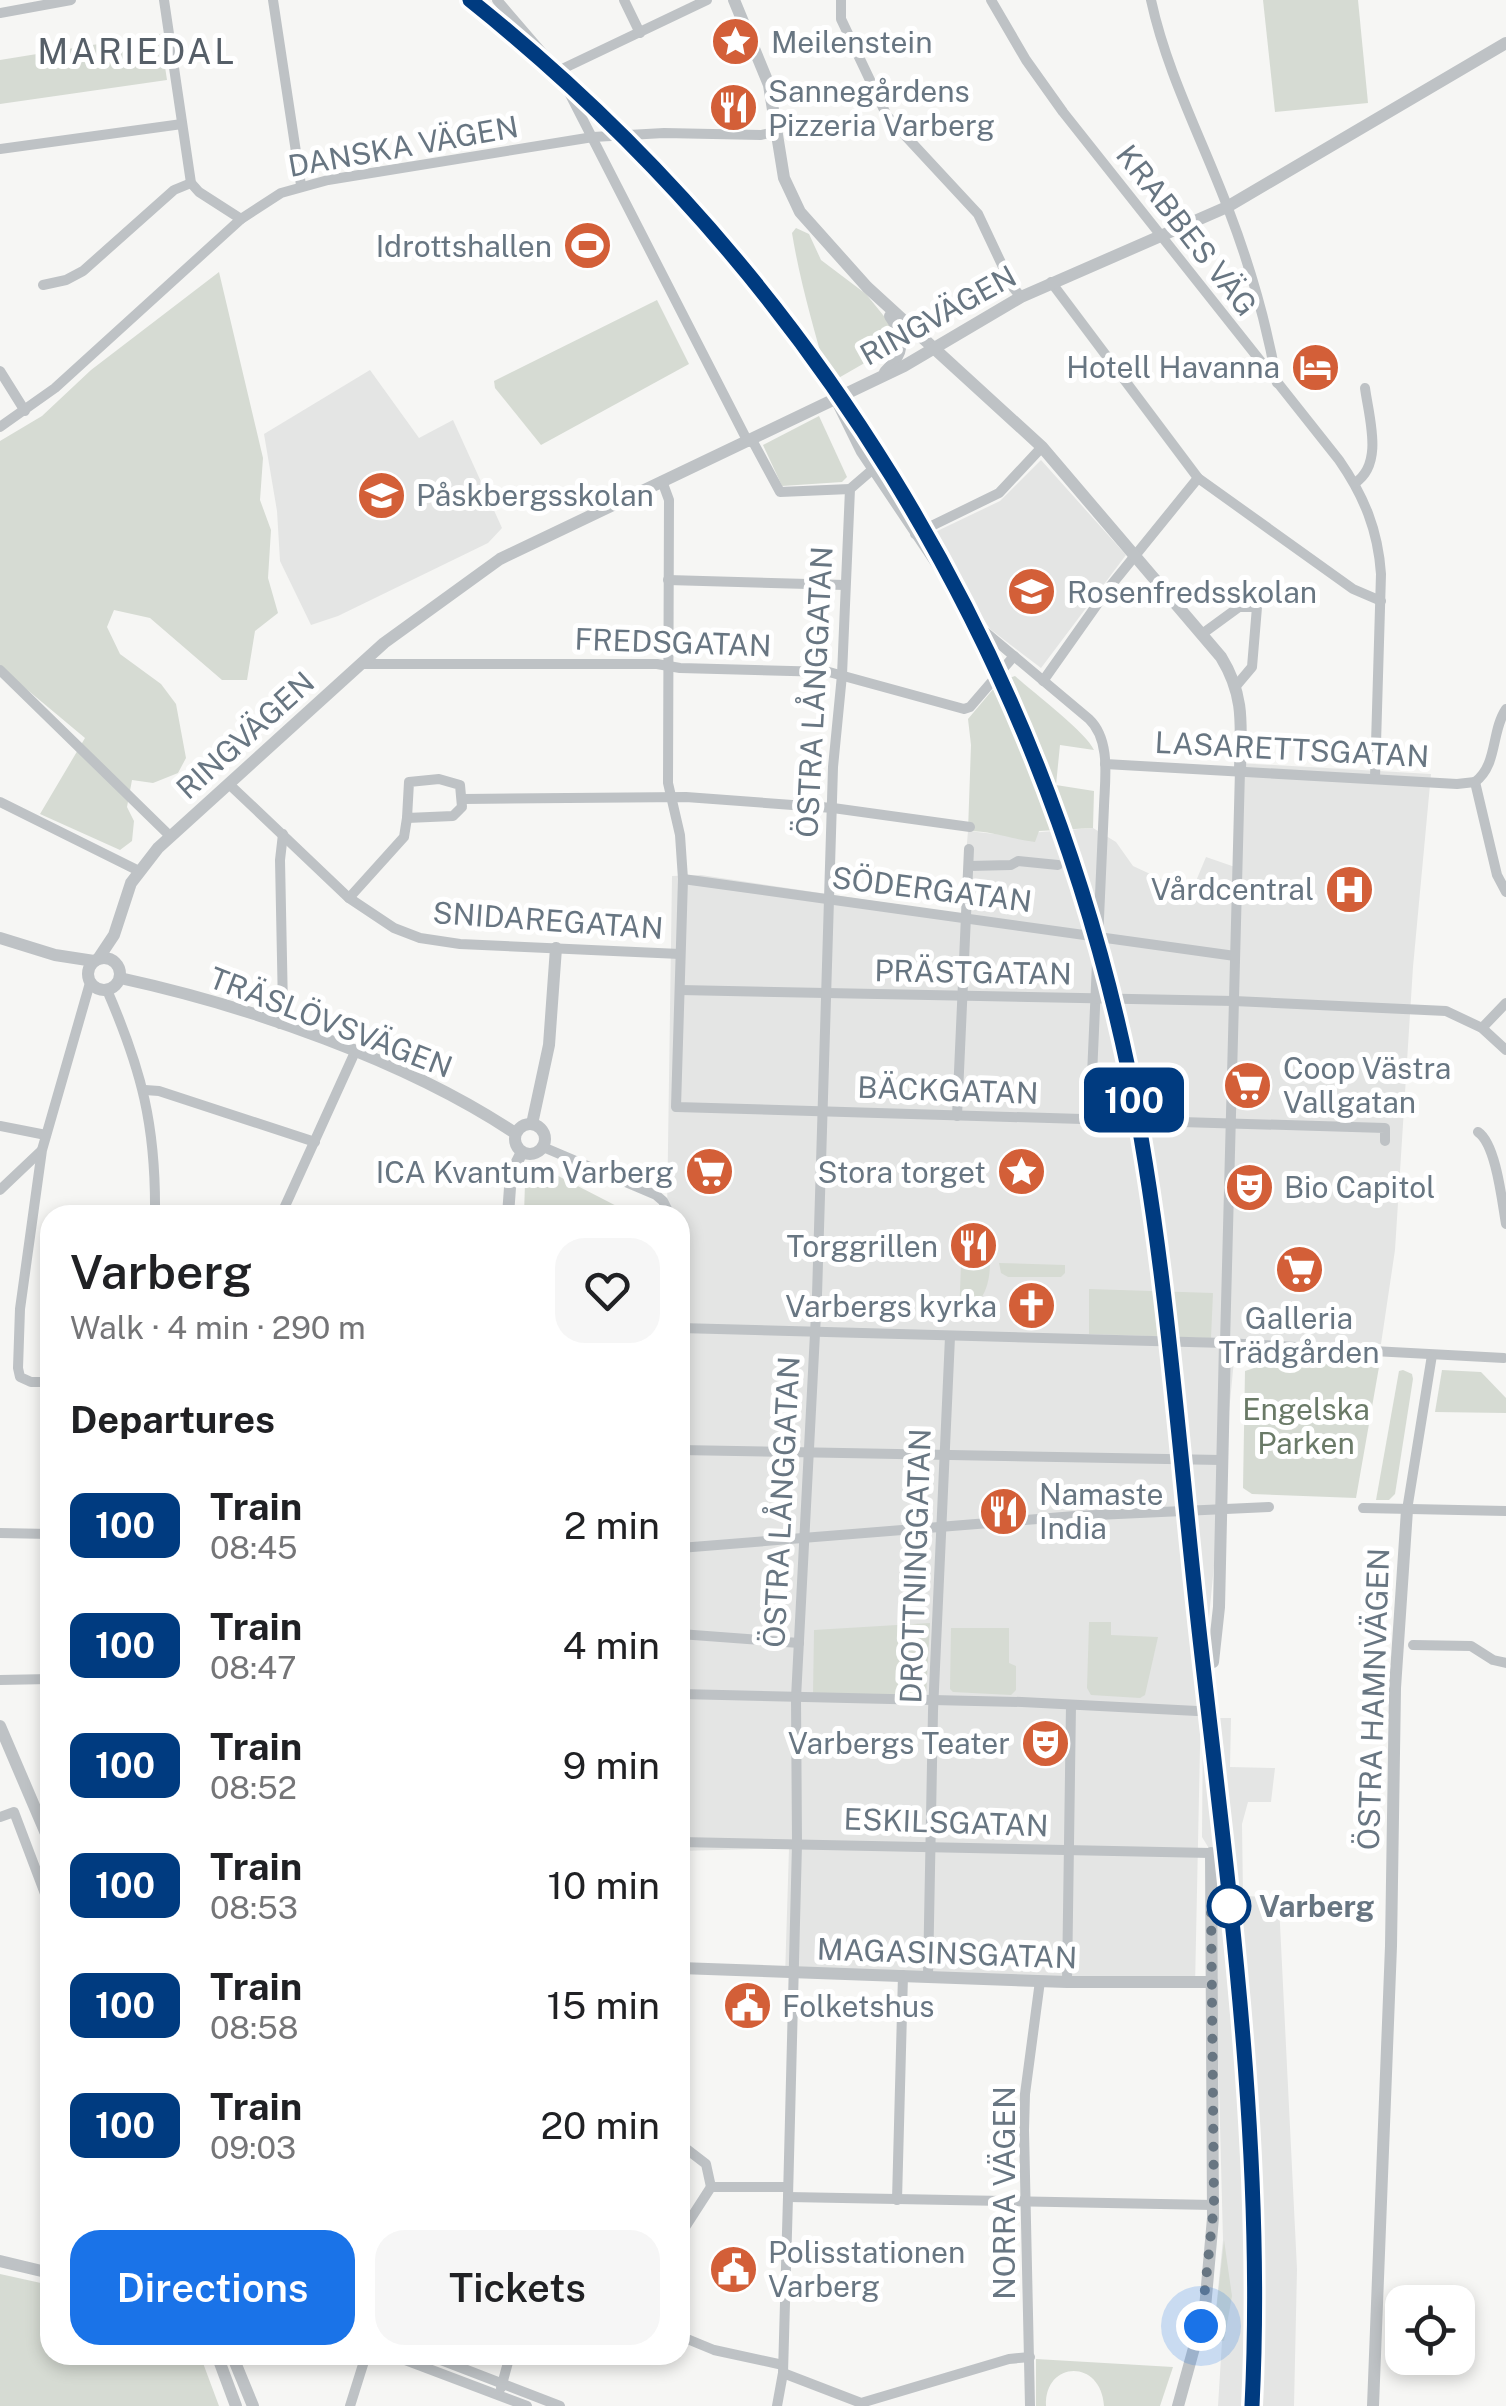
<!DOCTYPE html>
<html lang="en">
<head>
<meta charset="utf-8">
<style>
  :root { --surface:#fff; --page:#f6f6f6; --text:#202124; --muted:#757577; --accent:#1a73e8 }
  body { margin:0; font-family:"Public Sans",sans-serif; background:var(--page); color:var(--text); height:100vh; display:flex; flex-direction:column; font-size:38px; white-space:nowrap }
  * { box-sizing:border-box; margin:0 }
  p { font-size:32px; color:var(--muted) }
  .icon { flex:none; width:55px; height:55px; fill:none; stroke:currentColor; stroke-width:2; stroke-linecap:round; stroke-linejoin:round }
  .map { position:relative; flex:1; overflow:hidden }
  .side { position:absolute; left:40px; top:1205px; width:650px; height:1160px; display:flex; flex-direction:column; background:var(--surface); border-radius:30px; box-shadow:0 5px 15px #0003 }
  .side>* { flex:none }
  .badge { padding:0 20px; border-radius:15px; font-size:35px; line-height:65px }
  .controls { position:absolute; left:1385px; top:2285px; display:grid; gap:20px }
  .controls a { display:grid; place-items:center; width:90px; height:90px; border-radius:20px; background:var(--surface); box-shadow:0 5px 15px #0003; font-size:50px }
  .you { position:absolute; width:50px; height:50px; margin:-25px; border:8px solid #fff; border-radius:50%; background:#1a73e8; box-shadow:0 0 0 15px #1a73e833 }
  .map>.badge { position:absolute; translate:-50% -50%; box-shadow:0 0 0 5px #fff }
  h2 { padding:0 30px; font-size:38px; line-height:90px }
  .round { display:grid; place-items:center; flex:none; width:105px; height:105px; border-radius:30px; background:var(--page) }
  .head { display:flex; align-items:center; justify-content:space-between; height:170px; padding:0 30px }
  h1 { font-size:48px; font-weight:600; line-height:75px }
  .cta { display:flex; gap:20px; margin-top:auto; padding:20px 30px }
  .cta a { flex:1; height:115px; border-radius:30px; background:var(--accent); color:#fff; font-size:40px; font-weight:600; line-height:115px; text-align:center }
  .cta a+a { background:var(--page); color:var(--text) }
  ul { padding:0; list-style:none }
  li { display:flex; align-items:center; gap:30px; height:120px; padding:0 30px }
  li div { flex:1 }
  li b { display:block; font-size:38px }
  li em { font-style:normal }
  li .badge { min-width:110px; font-weight:700; text-align:center }
  .map>svg:first-child { display:block }
  .built { fill:#e4e5e4 }
  .green { fill:#d6dbd3 }
  .lines { fill:none; stroke-linecap:round; stroke-linejoin:round }
  .minor { stroke:#bec2c5; stroke-width:10 }
  .tertiary { stroke:#bec2c5; stroke-width:12 }
  .rail-casing { stroke:#a0a6ab; stroke-width:6 }
  .rail { stroke:#fff; stroke-width:2.5; stroke-dasharray:8; stroke-linecap:butt }
  .line-casing { stroke:#fff; stroke-width:22 }
  .line { stroke:#003b80; stroke-width:15 }
  .walk { stroke:#687682; stroke-width:10; stroke-dasharray:0 18 }
  .stop-dot { fill:#fff; stroke:#003b80; stroke-width:5 }
  .labels { text-anchor:middle; dominant-baseline:central; stroke-width:10; stroke-linejoin:round; paint-order:stroke }
  .poi-label { font-size:30px; fill:#687682; stroke:#fff; text-anchor:start }
  .street-label { font-size:30px; fill:#687682; stroke:#fff }
  .park-label { font-size:30px; fill:#6a7a67; stroke:#fff }
  .stop-label { font-size:30px; font-weight:bold; fill:#687682; stroke:#fff; text-anchor:start }
  .quarter-label { font-size:35px; letter-spacing:2.5px; fill:#565f68; stroke:#fff }
</style>
</head>
<body>
<div class="map">
<svg width="1506" height="2406" viewBox="0 0 1506 2406">
  <rect width="100%" height="100%" fill="#f6f6f4"/>
  <!-- built -->
  <g class="built">
    <polygon points="370,370 419,438 453,420 502,528 488,543 338,616 311,625 280,561 277,511 264,434"/>
    <polygon points="1041,460 1126,555 1041,668 990,629 929,535 1000,501"/>
    <polygon points="1237,763 1431,774 1413,967 1395,1250 1381,1344 1236,1340 1201,1699 1195,1987 785,1977 789,1848 680,1851 680,1215 667,1215 672,876 701,875 961,914 968,831 1004,835 1093,828 1116,842 1133,866 1191,893 1206,857 1235,867"/>
    <polygon points="1203,1718 1231,1718 1230,1767 1275,1768 1271,1802 1248,1802 1242,1824 1243,1896 1270,1897 1279,1904 1297,2269 1294,2406 1218,2406 1222,2341 1213,2339 1223,2240 1213,1855 1202,1837"/>
  </g>
  <!-- green -->
  <g class="green">
    <polygon points="1263,0 1358,0 1368,103 1275,112"/>
    <polygon points="160,34 167,80 0,104 0,60"/>
    <path d="M796 228 809 234 821 260 866 294 896 331 895 340 882 353 835 380 827 376C814 329 800 282 792 233Z"/>
    <polygon points="219,272 263,458 260,500 271,530 268,578 278,613 255,631 247,680 222,680 150,618 114,610 107,627 120,654 161,684 176,704 186,758 178,773 153,783 132,780 127,807 134,821 132,841 120,850 40,814 85,738 0,667 0,441 42,416 91,370"/>
    <polygon points="657,300 689,364 541,445 495,388 494,381"/>
    <polygon points="819,416 847,477 842,482 782,486 763,445"/>
    <path d="M1015 676C1033 692 1087 733 1094 750L1060 745 1056 785 1094 791 1093 828 1039 831 1035 842C1011 839 992 831 968 831L971 745 968 719 1000 681Z"/>
    <polygon points="535,1164 634,1215 524,1215 525,1183 519,1182 529,1165"/>
    <polygon points="999,1263 1065,1265 1065,1273 1061,1277 1008,1277 1001,1273"/>
    <path d="M961 1264 990 1265C989 1291 981 1304 959 1318Z"/>
    <polygon points="1089,1289 1213,1293 1211,1338 1089,1334"/>
    <polygon points="1257,1359 1379,1367 1356,1498 1252,1494 1243,1488 1245,1371 1254,1368"/>
    <polygon points="1403,1370 1412,1374 1413,1379 1395,1494 1389,1500 1376,1500 1399,1371"/>
    <polygon points="1442,1370 1481,1372 1506,1398 1506,1413 1435,1412"/>
    <polygon points="1089,1622 1111,1622 1111,1635 1158,1637 1145,1695 1140,1698 1091,1695 1087,1688"/>
    <polygon points="930,1623 926,1696 813,1694 814,1630"/>
    <polygon points="951,1628 1009,1628 1009,1663 1016,1666 1016,1690 1011,1695 953,1692 950,1689"/>
    <polygon points="1224,2240 1232,2296 1224,2341 1213,2339"/>
    <polygon points="0,2274 50,2285 50,2355 200,2355 219,2406 0,2406"/>
    <path d="M1036 2359 1173 2367 1160 2406H1104C1101 2358 1044 2361 1046 2406H1036Z"/>
  </g>
  <g class="lines">
    <!-- minor -->
    <g class="minor">
      <polyline points="164,0 191,183 199,192 241,219"/>
      <polyline points="273,0 301,185"/>
      <polyline points="497,0 558,71 748,442"/>
      <polyline points="624,0 640,33"/>
      <polyline points="841,0 841,19 887,116 978,214 1012,286 1021,297"/>
      <path d="M991 0 1026 60 1063 112 1339 460C1364 496 1378 530 1381 574L1375 778"/>
      <path d="M1151 0C1167 74 1203 141 1229 211 1250 266 1267 325 1277 383"/>
      <polyline points="0,13 71,0"/>
      <polyline points="558,71 707,0"/>
      <polyline points="0,149 182,124"/>
      <polyline points="1051,282 1198,478 1353,589 1381,601"/>
      <polyline points="43,285 66,280 83,271 174,190 191,183"/>
      <polyline points="0,371 25,411"/>
      <path d="M835 399 861 452 977 625 1089 719C1111 740 1105 778 1104 806L1090 1120"/>
      <polyline points="0,427 55,388 241,219 281,193 328,180 593,137 664,133 761,135 778,131"/>
      <polyline points="752,440 780,492 850,489"/>
      <polyline points="662,481 669,500 668,783 680,835 683,879 676,1107 1385,1128 1385,1141"/>
      <path d="M1355 483C1384 464 1369 418 1365 388"/>
      <polyline points="915,534 999,493 1042,447"/>
      <polyline points="668,580 845,585"/>
      <polyline points="1202,634 1239,607 1257,607 1252,667 1236,686"/>
      <polyline points="362,664 657,664 680,668 829,672 964,709 970,707 1014,656"/>
      <polyline points="0,670 170,836"/>
      <polyline points="1043,681 1108,589 1198,478"/>
      <polyline points="1105,764 1457,784 1475,782"/>
      <polygon points="439,779 460,785 462,807 453,816 407,818 409,782"/>
      <polyline points="1475,782 1497,875 1506,892"/>
      <path d="M1475 782C1498 765 1491 731 1506 709"/>
      <polyline points="229,784 349,898 394,928 420,938 460,944 680,954"/>
      <polyline points="464,799 686,797 833,808 970,827"/>
      <polyline points="0,802 139,871"/>
      <polyline points="969,866 1011,865 1018,861 1058,865"/>
      <polyline points="683,879 1235,956"/>
      <polyline points="349,898 404,837 407,818"/>
      <path d="M107 990C142 1071 156 1126 155 1215"/>
      <polyline points="680,990 1234,1001 1446,1011 1482,1028 1506,1050"/>
      <polyline points="280,1024 283,1008 280,860 283,834"/>
      <polyline points="1482,1028 1506,1003"/>
      <polyline points="145,1090 159,1091 315,1142"/>
      <polyline points="957,1116 969,849"/>
      <polyline points="0,1126 46,1135"/>
      <path d="M1478 1132C1496 1144 1502 1201 1506 1224"/>
      <polyline points="543,1147 656,1195 663,1201 670,1215"/>
      <polyline points="0,1190 41,1151"/>
      <polyline points="281,1215 355,1052"/>
      <polyline points="680,1328 1225,1343 1504,1358"/>
      <polyline points="1225,1343 1240,770"/>
      <polyline points="50,1382 31,1382 20,1377 18,1368 20,1309 42,1150 90,983"/>
      <polyline points="680,1450 1221,1460"/>
      <polyline points="1363,1508 1506,1511"/>
      <polyline points="1407,1510 1432,1355"/>
      <polyline points="0,1533 50,1534"/>
      <polyline points="680,1548 1075,1516 1269,1507"/>
      <polyline points="680,1634 799,1643"/>
      <polyline points="1413,1645 1471,1646 1493,1660 1506,1663"/>
      <polyline points="0,1680 50,1679"/>
      <polyline points="680,1694 1022,1702 1197,1711"/>
      <polyline points="0,1817 14,1812 50,1907"/>
      <polyline points="680,1842 1211,1853"/>
      <polyline points="928,1976 933,1711 950,1337"/>
      <polyline points="1067,1982 1071,1705"/>
      <polyline points="680,2144 706,2164 711,2187"/>
      <polyline points="788,2197 1213,2205"/>
      <polyline points="897,2200 903,1975"/>
      <polyline points="680,2235 711,2187 788,2187"/>
      <polyline points="680,2336 714,2350 783,2365"/>
      <polyline points="392,2355 527,2406"/>
      <polyline points="428,2355 560,2406"/>
      <polyline points="783,2373 861,2403 1009,2359 1030,2357"/>
      <polyline points="501,2388 510,2355"/>
      <polyline points="350,2406 366,2355"/>
      <polyline points="777,2406 783,2373 788,2197 797,1844 796,1698 817,1295 833,767 842,675 850,489 872,470"/>
      <polyline points="1030,2406 1024,2130 1025,2094 1040,1981"/>
    </g>
    <!-- tertiary -->
    <g class="tertiary">
      <path d="M734 0 769 85 784 178 800 212 867 287 1042 447 1221 657C1245 696 1241 725 1240 770"/>
      <path d="M885 372C904 354 906 338 890 316"/>
      <polyline points="0,938 55,955 94,961"/>
      <circle cx="104" cy="974" r="16"/>
      <polyline points="98,959 114,935 131,883 158,848 384,643 500,559 904,366 1021,297 1227,207 1506,43"/>
      <path d="M120 978C249 1006 405 1060 515 1133"/>
      <circle cx="530" cy="1139" r="15"/>
      <polyline points="532,1124 549,1045 556,948"/>
      <polyline points="508,1215 511,1174 522,1152"/>
      <polyline points="1213,1662 1219,1607 1225,1343"/>
      <polyline points="0,1726 50,1843"/>
      <polyline points="680,1968 1067,1982 1212,1982"/>
      <polyline points="0,2261 50,2273"/>
      <polyline points="217,2355 236,2406"/>
      <polyline points="232,2355 253,2406"/>
      <polyline points="1178,2406 1205,2308 1213,2218 1211,1853"/>
      <polyline points="1373,2406 1391,1946 1395,1688 1407,1510"/>
    </g>
    <defs>
      <g id="rail">
        <polyline points="1254,2237 1254,2342"/>
        <polyline points="1252,2406 1253,2368"/>
      </g>
    </defs>
    <!-- rail casing -->
    <use href="#rail" class="rail-casing"/>
    <!-- rail -->
    <use href="#rail" class="rail"/>
  </g>
  <g class="lines">
    <defs>
      <path id="line" d="M470 0C807 269 1039 645 1128 1068 1166 1253 1178 1443 1199 1630 1228 1887 1265 2147 1252 2406"/>
    </defs>
    <!-- line casing -->
    <use href="#line" class="line-casing"/>
    <!-- line -->
    <use href="#line" class="line"/>
    <!-- walk -->
    <polyline class="walk" points="1201,2326 1214,2205 1211,1900 1229,1906"/>
  </g>
  <!-- icons -->
  <defs>
    <symbol id="sight-disc" viewBox="-11 -11 22 22"><circle r="9.5" fill="#d35f38" stroke="#fff"/><path d="M0-6L1.8-2.2L6-1.7L2.9 1.2L3.7 5.4L0 3.3L-3.7 5.4L-2.9 1.2L-6-1.7L-1.8-2.2Z" fill="#fff"/></symbol>
    <symbol id="restaurant-disc" viewBox="-11 -11 22 22"><circle r="9.5" fill="#d35f38" stroke="#fff"/><path d="M-5-6h1v4h1v-4h1v4h1v-4h1v5L-1.5 .5V6h-2V.5L-5-1ZM5-6V6H3V1.5H1.5Q1.5-4 5-6Z" fill="#fff"/></symbol>
    <symbol id="stadium-disc" viewBox="-11 -11 22 22"><circle r="9.5" fill="#d35f38" stroke="#fff"/><path d="M0-5a6.5 5 0 1 0 0 10a6.5 5 0 1 0 0-10ZM-3.5-1.8h7v3.6h-7Z" fill="#fff"/></symbol>
    <symbol id="hotel-disc" viewBox="-11 -11 22 22"><circle r="9.5" fill="#d35f38" stroke="#fff"/><path d="M-6-4.5h1.5V1H6V5H4.5V3h-9V5H-6ZM-4 0a1.8 1.8 0 1 1 3.6 0ZM.5 0V-2.5h3Q6-2.5 6 0Z" fill="#fff"/></symbol>
    <symbol id="school-disc" viewBox="-11 -11 22 22"><circle r="9.5" fill="#d35f38" stroke="#fff"/><path d="M0-5L7-2L0 1L-7-2ZM-4 1L0 2.5L4 1V4Q0 6-4 4Z" fill="#fff"/></symbol>
    <symbol id="hospital-disc" viewBox="-11 -11 22 22"><circle r="9.5" fill="#d35f38" stroke="#fff"/><path d="M-5-5h3v3.5h4V-5h3V5h-3V1.5h-4V5h-3Z" fill="#fff"/></symbol>
    <symbol id="supermarket-disc" viewBox="-11 -11 22 22"><circle r="9.5" fill="#d35f38" stroke="#fff"/><path d="M-6-5.5h2.5l.6 2H6L4.5 2H-2.5L-4.4-4H-6ZM-1.5 3.2a1.3 1.3 0 1 0 .1 0ZM3 3.2a1.3 1.3 0 1 0 .1 0Z" fill="#fff"/></symbol>
    <symbol id="theatre-disc" viewBox="-11 -11 22 22"><circle r="9.5" fill="#d35f38" stroke="#fff"/><path d="M-5-5.5Q0-4 5-5.5V0Q5 5 0 6Q-5 5-5 0ZM-3.3-2.5H-1v1.5H-3.3ZM1-2.5H3.3v1.5H1ZM-2.8 1Q0 5.5 2.8 1Z" fill="#fff"/></symbol>
    <symbol id="church-disc" viewBox="-11 -11 22 22"><circle r="9.5" fill="#d35f38" stroke="#fff"/><path d="M-1.2-6h2.4v3.5h3.3v2.4h-3.3V6h-2.4V-.1h-3.3v-2.4h3.3Z" fill="#fff"/></symbol>
    <symbol id="civic-disc" viewBox="-11 -11 22 22"><circle r="9.5" fill="#d35f38" stroke="#fff"/><path d="M-.6-6.5H3V-4.5H.6V-3L4-1V1h2V6H-6V1h2V-1L-.6-3ZM-1.2 2.5V6h2.4V2.5Z" fill="#fff"/></symbol>
  </defs>
  <g fill-rule="evenodd">
    <use href="#sight-disc" x="708" y="14" width="55" height="55"/>
    <use href="#restaurant-disc" x="706" y="80" width="55" height="55"/>
    <use href="#stadium-disc" x="560" y="218" width="55" height="55"/>
    <use href="#hotel-disc" x="1288" y="340" width="55" height="55"/>
    <use href="#school-disc" x="354" y="468" width="55" height="55"/>
    <use href="#school-disc" x="1004" y="564" width="55" height="55"/>
    <use href="#hospital-disc" x="1322" y="862" width="55" height="55"/>
    <use href="#supermarket-disc" x="1220" y="1058" width="55" height="55"/>
    <use href="#supermarket-disc" x="682" y="1144" width="55" height="55"/>
    <use href="#sight-disc" x="994" y="1144" width="55" height="55"/>
    <use href="#theatre-disc" x="1222" y="1160" width="55" height="55"/>
    <use href="#restaurant-disc" x="946" y="1218" width="55" height="55"/>
    <use href="#supermarket-disc" x="1272" y="1242" width="55" height="55"/>
    <use href="#church-disc" x="1004" y="1278" width="55" height="55"/>
    <use href="#restaurant-disc" x="976" y="1484" width="55" height="55"/>
    <use href="#theatre-disc" x="1018" y="1716" width="55" height="55"/>
    <use href="#civic-disc" x="720" y="1978" width="55" height="55"/>
    <use href="#civic-disc" x="706" y="2242" width="55" height="55"/>
  </g>
  <!-- markers -->
  <circle class="stop-dot" cx="1229" cy="1906" r="20"/>
  <g class="labels">
    <!-- poi labels -->
    <g class="poi-label">
      <text x="771" y="42">Meilenstein</text>
      <text x="768" y="91">Sannegårdens<tspan x="768" dy="34">Pizzeria Varberg</tspan></text>
      <text x="552" y="246" text-anchor="end">Idrottshallen</text>
      <text x="1280" y="367" text-anchor="end">Hotell Havanna</text>
      <text x="416" y="495">Påskbergsskolan</text>
      <text x="1067" y="592">Rosenfredsskolan</text>
      <text x="1314" y="889" text-anchor="end">Vårdcentral</text>
      <text x="1283" y="1068">Coop Västra<tspan x="1283" dy="34">Vallgatan</tspan></text>
      <text x="674" y="1172" text-anchor="end">ICA Kvantum Varberg</text>
      <text x="986" y="1172" text-anchor="end">Stora torget</text>
      <text x="1284" y="1187">Bio Capitol</text>
      <text x="938" y="1246" text-anchor="end">Torggrillen</text>
      <text x="997" y="1306" text-anchor="end">Varbergs kyrka</text>
      <text x="1299" y="1318" text-anchor="middle">Galleria<tspan x="1299" dy="34">Trädgården</tspan></text>
      <text x="1039" y="1494">Namaste<tspan x="1039" dy="34">India</tspan></text>
      <text x="1010" y="1743" text-anchor="end">Varbergs Teater</text>
      <text x="782" y="2006">Folketshus</text>
      <text x="768" y="2252">Polisstationen<tspan x="768" dy="34">Varberg</tspan></text>
    </g>
    <!-- street labels -->
    <g class="street-label">
      <text transform="translate(403 146) rotate(-10)">DANSKA VÄGEN</text>
      <text transform="translate(1187 230) rotate(52)">KRABBES VÄG</text>
      <text transform="translate(938 315) rotate(-29)">RINGVÄGEN</text>
      <text transform="translate(673 642) rotate(2)">FREDSGATAN</text>
      <text transform="translate(814 692) rotate(-87)">ÖSTRA LÅNGGATAN</text>
      <text transform="translate(245 735) rotate(-42)">RINGVÄGEN</text>
      <text transform="translate(1292 749) rotate(3)">LASARETTSGATAN</text>
      <text transform="translate(932 889) rotate(7)">SÖDERGATAN</text>
      <text transform="translate(548 920) rotate(4)">SNIDAREGATAN</text>
      <text transform="translate(973 972) rotate(1)">PRÄSTGATAN</text>
      <text transform="translate(331 1022) rotate(21)">TRÄSLÖVSVÄGEN</text>
      <text transform="translate(948 1090) rotate(2)">BÄCKGATAN</text>
      <text transform="translate(781 1502) rotate(-87)">ÖSTRA LÅNGGATAN</text>
      <text transform="translate(915 1566) rotate(-88)">DROTTNINGGATAN</text>
      <text transform="translate(1373 1699) rotate(-88)">ÖSTRA HAMNVÄGEN</text>
      <text transform="translate(946 1822) rotate(2)">ESKILSGATAN</text>
      <text transform="translate(947 1953) rotate(2)">MAGASINSGATAN</text>
      <text transform="translate(1004 2193) rotate(-90)">NORRA VÄGEN</text>
    </g>
    <!-- park labels -->
    <g class="park-label">
      <text x="1306" y="1409">Engelska<tspan x="1306" dy="34">Parken</tspan></text>
    </g>
    <!-- stop labels -->
    <g class="stop-label">
      <text x="1259" y="1906">Varberg</text>
    </g>
    <!-- quarter labels -->
    <g class="quarter-label">
      <text x="137" y="51">MARIEDAL</text>
    </g>
  </g>
</svg>
<div class="controls">
<a><svg class="icon" aria-label="locate" viewBox="0 0 24 24"><circle cx="12" cy="12" r="6"/><path d="M12 2v4M12 18v4M2 12h4M18 12h4"/></svg></a>
</div>
<div class="you" style="left:1201px;top:2326px"></div>
<b class="badge" style="left:1134px;top:1100px;background:#003b80;color:#fff">100</b>
<section class="side">
<div class="head"><div><h1>Varberg</h1><p>Walk · 4 min · 290 m</p></div><a class="round"><svg class="icon" aria-label="heart" viewBox="0 0 24 24"><path d="M12 20l-8-8c-3-5 5-10 8-4 3-6 11-1 8 4z"/></svg></a></div>
<h2>Departures</h2>
<ul>
<li><span class="badge" style="background:#003b80;color:#fff">100</span><div><b>Train</b><p>08:45</p></div><em>2 min</em></li>
<li><span class="badge" style="background:#003b80;color:#fff">100</span><div><b>Train</b><p>08:47</p></div><em>4 min</em></li>
<li><span class="badge" style="background:#003b80;color:#fff">100</span><div><b>Train</b><p>08:52</p></div><em>9 min</em></li>
<li><span class="badge" style="background:#003b80;color:#fff">100</span><div><b>Train</b><p>08:53</p></div><em>10 min</em></li>
<li><span class="badge" style="background:#003b80;color:#fff">100</span><div><b>Train</b><p>08:58</p></div><em>15 min</em></li>
<li><span class="badge" style="background:#003b80;color:#fff">100</span><div><b>Train</b><p>09:03</p></div><em>20 min</em></li>
</ul>
<div class="cta"><a>Directions</a><a>Tickets</a></div>
</section>
</div>
</body>
</html>
